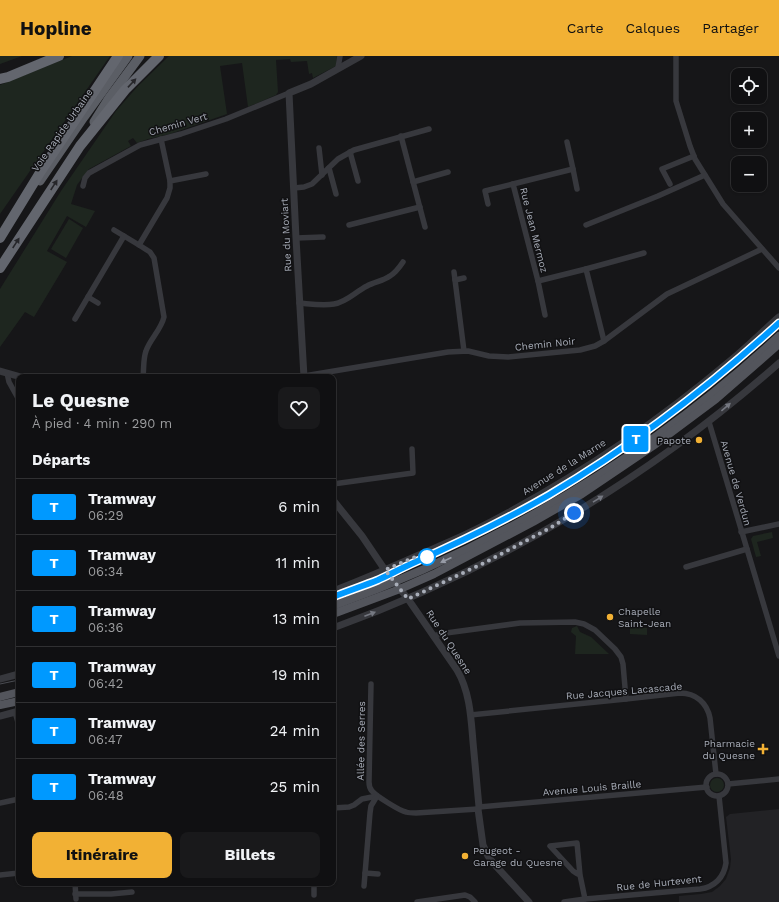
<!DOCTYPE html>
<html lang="fr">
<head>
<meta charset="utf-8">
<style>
  :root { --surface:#101012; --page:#19191b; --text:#f1f3f6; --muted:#9c9d9f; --line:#303032; --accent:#f2b134 }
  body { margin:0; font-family:"Work Sans",sans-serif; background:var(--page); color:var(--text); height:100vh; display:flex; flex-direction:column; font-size:15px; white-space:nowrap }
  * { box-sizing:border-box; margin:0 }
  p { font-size:13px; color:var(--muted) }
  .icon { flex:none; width:22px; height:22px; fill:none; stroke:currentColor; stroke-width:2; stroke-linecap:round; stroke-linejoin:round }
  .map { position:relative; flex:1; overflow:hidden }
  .panel { position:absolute; left:16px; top:318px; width:320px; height:512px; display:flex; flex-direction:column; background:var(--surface); border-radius:8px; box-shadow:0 1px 3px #0004,0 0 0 1px var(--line) }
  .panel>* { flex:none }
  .badge { padding:0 8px; border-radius:3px; font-size:14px; line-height:26px }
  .buttons { position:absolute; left:731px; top:12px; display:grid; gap:8px }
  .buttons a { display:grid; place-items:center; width:36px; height:36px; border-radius:8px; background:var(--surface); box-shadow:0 1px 3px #0004,0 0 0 1px var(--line); font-size:20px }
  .you { position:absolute; width:20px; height:20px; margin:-10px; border:3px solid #fff; border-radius:50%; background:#1a73e8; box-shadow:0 0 0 6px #1a73e833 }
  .map>.badge { position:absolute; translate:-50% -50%; box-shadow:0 0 0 2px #fff }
  h2 { padding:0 16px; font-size:15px; line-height:36px }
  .round { display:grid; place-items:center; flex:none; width:42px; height:42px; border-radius:8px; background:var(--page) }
  .head { display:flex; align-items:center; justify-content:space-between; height:68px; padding:0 16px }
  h1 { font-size:19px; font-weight:700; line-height:30px }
  .cta { display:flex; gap:8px; margin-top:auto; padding:8px 16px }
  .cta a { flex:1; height:46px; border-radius:8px; background:var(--accent); color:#111; font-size:16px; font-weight:700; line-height:46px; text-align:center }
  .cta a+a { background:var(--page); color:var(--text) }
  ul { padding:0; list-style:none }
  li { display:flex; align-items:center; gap:12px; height:56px; padding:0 16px; border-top:1px solid var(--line) }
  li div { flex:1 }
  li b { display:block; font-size:15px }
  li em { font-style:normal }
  li .badge { min-width:44px; font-weight:700; text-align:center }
  header { display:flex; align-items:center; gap:24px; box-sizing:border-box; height:56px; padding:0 20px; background:var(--accent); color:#111 }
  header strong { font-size:19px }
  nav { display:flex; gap:22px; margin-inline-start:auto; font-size:14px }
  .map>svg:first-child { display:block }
  .built { fill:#222225 }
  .green { fill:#1e261f }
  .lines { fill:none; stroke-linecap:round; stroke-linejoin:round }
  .minor { stroke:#37383d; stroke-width:5.5 }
  .tertiary { stroke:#37383d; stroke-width:7 }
  .primary { stroke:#53555c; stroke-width:8 }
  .trunk { stroke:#5b5e65; stroke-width:9 }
  .motorway { stroke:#63666e; stroke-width:10 }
  .tram { stroke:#4a4c52; stroke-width:1 }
  .oneway { fill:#26262a }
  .oneway2 { fill:#757881 }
  .oneway3 { fill:#979ba6 }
  .line-casing { stroke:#fff; stroke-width:9 }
  .line { stroke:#09f; stroke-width:6 }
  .walk { stroke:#a8adb8; stroke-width:4; stroke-dasharray:0 7.2 }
  .poi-dot { fill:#f2b134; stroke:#111113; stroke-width:1.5 }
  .stop-dot { fill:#fff; stroke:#09f; stroke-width:2 }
  .labels { text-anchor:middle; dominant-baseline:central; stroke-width:3; stroke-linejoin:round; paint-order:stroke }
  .street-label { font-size:10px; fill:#a8adb8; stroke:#111113 }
  .poi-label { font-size:10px; fill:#a8adb8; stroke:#111113; text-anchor:end }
</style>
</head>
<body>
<header>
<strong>Hopline</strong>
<nav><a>Carte</a><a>Calques</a><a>Partager</a></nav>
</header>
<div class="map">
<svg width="779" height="846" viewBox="0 0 779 846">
  <rect width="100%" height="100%" fill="#161618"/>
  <!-- built -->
  <polygon class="built" points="779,753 779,846 679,846 679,840 701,838 712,836 720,830 726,823 730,812 731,803 726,761 730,758"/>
  <!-- green -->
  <g class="green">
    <polygon points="0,0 22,0 0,8"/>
    <polygon points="72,0 110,0 0,158 0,29"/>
    <polygon points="169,0 337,0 336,10 313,22 312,17 309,18 307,5 291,6 290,3 276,4 278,36 276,39 248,51 242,7 220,10 227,58 170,78 148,83 137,87 133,82 128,85 131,90 120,96 89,113 77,129 71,148 95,155 86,171 67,160 47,195 67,206 34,261 25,256 0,291 0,233 61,135 116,55 138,30"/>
    <polygon points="69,163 83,172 66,202 51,193"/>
    <polygon points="772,476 773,482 757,486 761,500 756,501 751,483 753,480"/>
    <polygon points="577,570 580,576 591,581 609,598 575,598 576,580 571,576 572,572"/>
    <polygon points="630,570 647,572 647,579 630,578"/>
    <circle cx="717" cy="729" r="7"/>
  </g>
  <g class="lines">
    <!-- minor -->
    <g class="minor">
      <polyline points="676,0 676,45 690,90 695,103 723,148 779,212"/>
      <polyline points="338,12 340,0"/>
      <polyline points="401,80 425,171"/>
      <polyline points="161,83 170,125"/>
      <polyline points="319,92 322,119"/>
      <polyline points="350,96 358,125"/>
      <polyline points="329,112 336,138"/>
      <polyline points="573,113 577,133"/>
      <polyline points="413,126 448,116"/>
      <polyline points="513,128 573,113 567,86"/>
      <polyline points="670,128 662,113 694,100"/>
      <polyline points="83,130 85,122 89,117 140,89 181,78 226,63 289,37"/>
      <polyline points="294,132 304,131 312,128 338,103 354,94 429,73"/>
      <polyline points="488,148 485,135 513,128 538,225"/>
      <polyline points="349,169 420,151"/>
      <polyline points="586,169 658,140 705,119"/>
      <polyline points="114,174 124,180"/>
      <polyline points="296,182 323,181"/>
      <polyline points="454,216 464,295"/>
      <polyline points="455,224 464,222"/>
      <polyline points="88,241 98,247"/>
      <path d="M299 247C311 248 323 250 334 248 347 246 355 236 367 230 374 226 383 225 390 220 395 217 399 212 403 206"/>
      <polyline points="545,259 538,225 586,213"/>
      <polyline points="75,263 124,180 139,189"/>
      <polyline points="604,285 586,213 644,197"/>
      <polyline points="7,317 9,326 19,344"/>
      <polyline points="304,320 448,296 468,295 489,300 508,301 580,294 595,290 604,285 667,238 762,193"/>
      <path d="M143 321C144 313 143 303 146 295 150 283 161 274 164 261L154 202 150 196 139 189 167 142 170 132V125L206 118"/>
      <polyline points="709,366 779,600"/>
      <polyline points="333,428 413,417 412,393"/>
      <polyline points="741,476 779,468"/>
      <polyline points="686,511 747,493"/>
      <polyline points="433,580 446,577 520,567 575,566 584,568 595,574 615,593 621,601 623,608 626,643"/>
      <path d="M371 628 369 726C369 729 369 732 372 735 376 740 400 755 406 756 409 757 413 757 416 757L478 753"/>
      <polyline points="15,656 19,670"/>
      <path d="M470 659 626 643 680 637C696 637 707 647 710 662L716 718"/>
      <circle cx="717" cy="729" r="11"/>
      <polyline points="728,728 779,723"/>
      <polyline points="0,747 19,743"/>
      <polyline points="479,751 707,731"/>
      <polyline points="333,752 349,751 354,749 362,743 377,740"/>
      <polyline points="365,817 378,818"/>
      <polyline points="0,819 19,817"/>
      <polyline points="580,819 576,817 573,815 550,790 577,787 580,819 585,843"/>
      <polyline points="75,827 76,843"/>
      <polyline points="364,830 370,757 371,750 377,740"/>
      <polyline points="75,838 111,838 132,836"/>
      <polyline points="314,839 314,827"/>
      <polyline points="417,846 465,839 470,841 475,846"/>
      <path d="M564 846 585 843 700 833C715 831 724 821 726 807L719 740"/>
    </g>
    <!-- tertiary -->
    <g class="tertiary">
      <polyline points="0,315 21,321"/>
      <polyline points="304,321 296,182 289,37 311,28 361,0"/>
      <path d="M333 444 362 480 385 514 408 543 457 614C470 636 471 662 473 686 475 708 477 729 479 751L478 753 483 789 488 800 494 808 529 846"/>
      <path d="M333 535C357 526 380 516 403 506 427 495 451 486 475 474 566 428 652 371 730 305 747 291 763 275 779 261"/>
      <path d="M333 572C497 513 649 422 779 307"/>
      <polyline points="0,623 19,618"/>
      <polyline points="0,660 19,655"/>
    </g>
    <!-- primary -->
    <g class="primary">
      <path d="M333 550C500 489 648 401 779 280"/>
      <polyline points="333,558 400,533 434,518 533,466 582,438 653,390 716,343 779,288"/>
      <polyline points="0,641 19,636"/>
      <polyline points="0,649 19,645"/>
    </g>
    <!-- trunk -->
    <g class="trunk">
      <polyline points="94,66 109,42 140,0"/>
      <polyline points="40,125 84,61 128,0"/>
    </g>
    <!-- motorway -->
    <g class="motorway">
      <polyline points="0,23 8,21 59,0"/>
      <polyline points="0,182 41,115 118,0"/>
      <polyline points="0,212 80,90 125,34 159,0"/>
    </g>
    <!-- tram -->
    <g class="tram">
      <path d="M333 541C348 536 363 530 378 524 389 519 400 513 411 508 501 468 586 421 665 362 705 333 742 300 779 267"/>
      <polyline points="0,628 19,624"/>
    </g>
  </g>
  <!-- one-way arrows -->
  <defs><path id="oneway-solid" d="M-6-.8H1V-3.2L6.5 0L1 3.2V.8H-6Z"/></defs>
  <g class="oneway">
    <use href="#oneway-solid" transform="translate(132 27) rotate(-47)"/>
    <use href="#oneway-solid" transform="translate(54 129) rotate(-57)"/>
    <use href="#oneway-solid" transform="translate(16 187) rotate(-57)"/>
  </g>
  <g class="oneway2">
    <use href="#oneway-solid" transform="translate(726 351) rotate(-40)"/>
    <use href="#oneway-solid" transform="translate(598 443) rotate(-32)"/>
    <use href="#oneway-solid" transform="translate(370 558) rotate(-21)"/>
  </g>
  <use class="oneway3" href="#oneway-solid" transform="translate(446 504) rotate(156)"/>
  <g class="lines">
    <defs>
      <path id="line" d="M333 541C348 535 363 530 378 524 389 519 400 513 411 508 458 487 504 465 549 439 632 390 708 332 779 267"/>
    </defs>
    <!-- line casing -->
    <use href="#line" class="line-casing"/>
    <!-- line -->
    <use href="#line" class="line"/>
    <!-- walk -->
    <polyline class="walk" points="427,501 422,498 385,514 408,543 484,507 550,472 574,457"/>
  </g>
  <!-- markers -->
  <g class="poi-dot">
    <circle cx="699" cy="384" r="4"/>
    <circle cx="610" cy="561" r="4"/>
    <path d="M761 687h4v4h4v4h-4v4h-4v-4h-4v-4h4z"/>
    <circle cx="465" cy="800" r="4"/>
  </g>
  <circle class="stop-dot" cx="427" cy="501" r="8"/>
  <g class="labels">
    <!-- street labels -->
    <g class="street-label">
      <text transform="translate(178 68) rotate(-16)">Chemin Vert</text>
      <text transform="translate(62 74) rotate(-55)">Voie Rapide Urbaine</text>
      <text transform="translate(534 174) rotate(76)">Rue Jean Mermoz</text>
      <text transform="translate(286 179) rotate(-93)">Rue du Moviart</text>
      <text transform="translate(545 288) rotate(-6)">Chemin Noir</text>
      <text transform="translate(564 411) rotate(-32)">Avenue de la Marne</text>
      <text transform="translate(736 427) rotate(74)">Avenue de Verdun</text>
      <text transform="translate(449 586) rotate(57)">Rue du Quesne</text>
      <text transform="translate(624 635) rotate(-5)">Rue Jacques Lacascade</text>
      <text transform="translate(361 685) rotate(-89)">Allée des Serres</text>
      <text transform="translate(592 732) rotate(-5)">Avenue Louis Braille</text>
      <text transform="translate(659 827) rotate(-6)">Rue de Hurtevent</text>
    </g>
    <!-- poi labels -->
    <g class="poi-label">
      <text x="691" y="384">Papote</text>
      <text x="618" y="555" text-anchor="start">Chapelle<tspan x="618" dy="12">Saint-Jean</tspan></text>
      <text x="755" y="687">Pharmacie<tspan x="755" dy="12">du Quesne</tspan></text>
      <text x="473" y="794" text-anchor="start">Peugeot -<tspan x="473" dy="12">Garage du Quesne</tspan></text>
    </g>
  </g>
</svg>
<div class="buttons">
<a><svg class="icon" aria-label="locate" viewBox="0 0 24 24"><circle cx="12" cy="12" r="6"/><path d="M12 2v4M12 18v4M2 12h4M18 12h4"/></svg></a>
<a>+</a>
<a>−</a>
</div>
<div class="you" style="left:574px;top:457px"></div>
<b class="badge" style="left:636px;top:383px;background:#09f;color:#fff">T</b>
<section class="panel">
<div class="head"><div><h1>Le Quesne</h1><p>À pied · 4 min · 290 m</p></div><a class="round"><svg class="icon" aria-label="heart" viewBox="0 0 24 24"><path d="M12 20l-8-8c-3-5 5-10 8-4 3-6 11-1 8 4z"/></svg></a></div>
<h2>Départs</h2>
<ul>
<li><span class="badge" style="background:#09f;color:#fff">T</span><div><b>Tramway</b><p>06:29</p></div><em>6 min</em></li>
<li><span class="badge" style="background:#09f;color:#fff">T</span><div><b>Tramway</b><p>06:34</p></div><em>11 min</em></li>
<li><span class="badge" style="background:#09f;color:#fff">T</span><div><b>Tramway</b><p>06:36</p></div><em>13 min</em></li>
<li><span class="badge" style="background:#09f;color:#fff">T</span><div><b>Tramway</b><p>06:42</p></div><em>19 min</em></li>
<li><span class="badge" style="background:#09f;color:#fff">T</span><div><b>Tramway</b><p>06:47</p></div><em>24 min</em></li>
<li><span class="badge" style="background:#09f;color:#fff">T</span><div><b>Tramway</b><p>06:48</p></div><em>25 min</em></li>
</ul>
<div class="cta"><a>Itinéraire</a><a>Billets</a></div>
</section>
</div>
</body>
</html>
